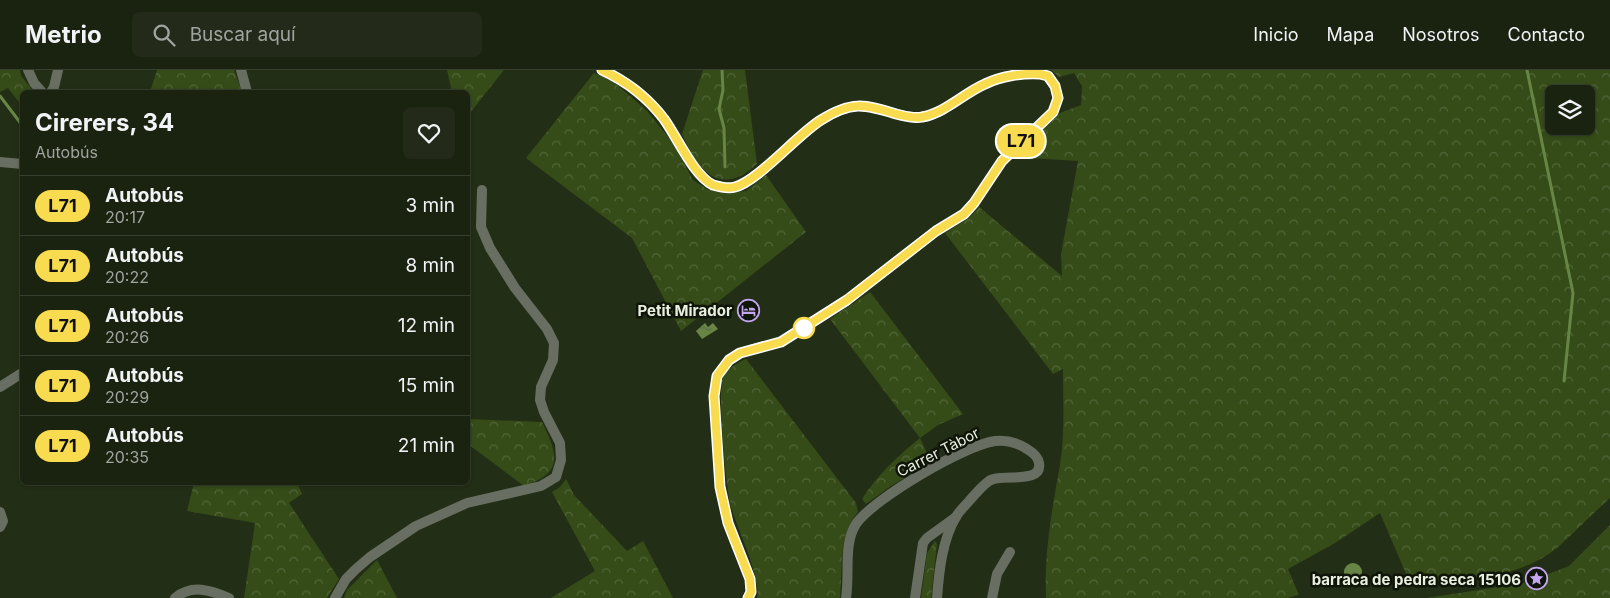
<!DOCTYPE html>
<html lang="es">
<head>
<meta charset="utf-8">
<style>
  :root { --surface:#1a2210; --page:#232a19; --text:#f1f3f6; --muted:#9fa49f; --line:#383f30 }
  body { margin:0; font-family:Inter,sans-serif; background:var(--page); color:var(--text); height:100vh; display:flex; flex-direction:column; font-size:19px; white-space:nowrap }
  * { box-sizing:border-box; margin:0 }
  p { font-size:16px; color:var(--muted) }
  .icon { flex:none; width:28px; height:28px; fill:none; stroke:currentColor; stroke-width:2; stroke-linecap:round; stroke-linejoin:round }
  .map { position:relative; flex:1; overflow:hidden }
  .panel { position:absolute; left:20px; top:20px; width:450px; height:395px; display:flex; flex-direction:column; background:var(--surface); border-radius:8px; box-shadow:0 1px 4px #0004,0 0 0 1px var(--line) }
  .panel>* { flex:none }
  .badge { padding:0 10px; border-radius:16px; font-size:18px; line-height:32px }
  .fabs { position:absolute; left:1545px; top:15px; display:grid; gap:10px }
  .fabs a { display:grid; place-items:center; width:50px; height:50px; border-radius:8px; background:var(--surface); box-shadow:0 1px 4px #0004,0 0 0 1px var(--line); font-size:25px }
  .map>.badge { position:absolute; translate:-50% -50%; box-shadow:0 0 0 2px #fff }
  .round { display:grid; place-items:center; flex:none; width:52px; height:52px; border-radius:8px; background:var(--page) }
  .summary { display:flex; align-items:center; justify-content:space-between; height:85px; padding:0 15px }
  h1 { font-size:24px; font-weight:700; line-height:38px }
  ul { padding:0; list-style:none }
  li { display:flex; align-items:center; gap:15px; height:60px; padding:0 15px; border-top:1px solid var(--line) }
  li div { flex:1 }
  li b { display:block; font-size:19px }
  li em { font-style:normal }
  li .badge { min-width:55px; font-weight:700; text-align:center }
  header { display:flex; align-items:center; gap:30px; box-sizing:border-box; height:70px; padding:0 25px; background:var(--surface); border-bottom:1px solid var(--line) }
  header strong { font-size:24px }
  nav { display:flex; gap:28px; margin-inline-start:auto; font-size:18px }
  .search { width:350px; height:45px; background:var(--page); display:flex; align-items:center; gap:12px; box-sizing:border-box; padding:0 18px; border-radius:8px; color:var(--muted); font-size:19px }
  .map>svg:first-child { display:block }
  .forest { fill:url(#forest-crowns); fill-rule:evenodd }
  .water { fill:url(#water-ripples) }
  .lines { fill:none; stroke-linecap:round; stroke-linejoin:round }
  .stream { stroke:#688546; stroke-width:3 }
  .street { stroke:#686e62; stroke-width:10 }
  .line-casing { stroke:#fff; stroke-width:11 }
  .line { stroke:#f9db4f; stroke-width:8 }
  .stop-dot { fill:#fff; stroke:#f9db4f; stroke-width:2.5 }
  .labels { text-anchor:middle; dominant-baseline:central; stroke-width:5; stroke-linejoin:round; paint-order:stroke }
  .poi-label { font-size:15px; font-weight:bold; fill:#e8f0e0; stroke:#10150a; text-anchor:end }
  .street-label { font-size:15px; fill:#e8f0e0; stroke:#10150a }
</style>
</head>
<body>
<header>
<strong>Metrio</strong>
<div class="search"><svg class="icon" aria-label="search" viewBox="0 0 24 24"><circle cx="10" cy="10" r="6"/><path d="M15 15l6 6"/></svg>Buscar aquí</div>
<nav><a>Inicio</a><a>Mapa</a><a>Nosotros</a><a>Contacto</a></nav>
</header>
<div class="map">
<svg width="1610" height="528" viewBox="0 0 1610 528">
  <defs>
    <pattern id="forest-crowns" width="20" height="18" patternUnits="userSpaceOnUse" patternTransform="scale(1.25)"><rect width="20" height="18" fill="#354c18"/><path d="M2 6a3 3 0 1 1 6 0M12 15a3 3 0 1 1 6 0" fill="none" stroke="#526639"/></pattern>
    <pattern id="water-ripples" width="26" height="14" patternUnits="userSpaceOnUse" patternTransform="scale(1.25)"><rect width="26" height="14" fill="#688546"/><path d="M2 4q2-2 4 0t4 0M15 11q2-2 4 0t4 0" fill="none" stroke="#5a6d45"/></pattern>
  </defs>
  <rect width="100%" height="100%" fill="#232e16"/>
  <!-- forest -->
  <g class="forest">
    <polygon points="0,0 20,0 21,6 34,22 22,22 22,36 8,18 0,22"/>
    <polygon points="157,0 234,0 242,22 150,22"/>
    <polygon points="447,0 504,0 469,44 468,22 452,22"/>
    <path d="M703 0H745L757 94C720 128 698 101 682 64Z"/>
    <path d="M1051 0H1610V428C1592 444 1575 462 1557 478 1516 511 1459 510 1410 513L1380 443 1335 473 1288 499 1299 525 1287 528H1046C1044 483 1052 439 1060 395 1065 363 1063 331 1063 299L1053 304 945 163 969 148 979 137 1062 206 1061 184 1078 91 1014 87 1060 43 1081 35 1082 16 1074 3 1059 7ZM1554 24H1586V56H1554Z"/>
    <polygon points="594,3 613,11 647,41 673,73 693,110 707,119 724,123 746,121 766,105 806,162 681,261 632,168 526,88"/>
    <path d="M870 222 963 344 938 355 920 368 931 392 891 416 866 434 862 429C877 405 898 386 920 368L830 249Z"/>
    <path d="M746 289 856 433 858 442C838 465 843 498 840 528H757C762 511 737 457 731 437 726 419 717 322 723 308 728 298 737 293 746 289Z"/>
    <path d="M468 349 542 352C558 385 564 402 524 416L468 374Z"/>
    <polygon points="566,409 574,425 627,481 643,471 673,528 551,528 595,501 552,422 560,417"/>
    <polygon points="194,413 297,413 302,424 289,433 339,509 327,528 244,528 255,453 187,441"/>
    <polygon points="1610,455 1610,528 1426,528 1525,513 1569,496"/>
    <polygon points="935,471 937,474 931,528 921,528 927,483"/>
    <polygon points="377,490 397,528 344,528 347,520"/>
  </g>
  <!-- water -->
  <g class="water">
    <polygon points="705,253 708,257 713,253 718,259 702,269 696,261"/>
    <circle cx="1353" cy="502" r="9"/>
  </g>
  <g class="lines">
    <!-- stream -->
    <g class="stream">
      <polyline points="722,0 723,20 719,39 724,58 725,97"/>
      <polyline points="1527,0 1573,223 1564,311"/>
      <polyline points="0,26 22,55"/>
    </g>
    <!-- street -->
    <g class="street">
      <polyline points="28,0 34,13 42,22"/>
      <polyline points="241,0 247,22"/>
      <path d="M602 0C626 11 648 28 664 49 678 68 692 106 713 115 720 117 728 119 735 117 757 112 798 64 821 50 851 31 864 34 896 44 905 46 913 49 922 47 945 43 964 23 985 14 1001 6 1023 3 1040 3L1047 6 1055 16 1058 28 1053 42 1002 91 974 133 964 144 936 161 847 230 781 271 740 283 729 290 717 306 714 326 720 417 728 453 750 509 751 522 748 528"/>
      <polyline points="51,22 54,17 58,0"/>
      <polyline points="0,92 22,94"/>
      <polyline points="0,317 22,303"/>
      <polyline points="0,442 3,451 0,457"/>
      <path d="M175 528C192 514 210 520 229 528"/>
      <polyline points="335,528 346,509 356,499 370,487 416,456 467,433 541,416 556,407 561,390 560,373 544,342 540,330 541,317 553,290 554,273 547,259 515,218 490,178 481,157 482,120"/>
      <path d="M846 528C850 505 843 474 856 454 873 429 965 375 995 371 1006 370 1018 373 1027 379 1032 382 1038 386 1039 393 1043 415 1001 403 989 411 982 416 976 423 970 430 966 435 959 441 956 447 942 470 939 502 937 528"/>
      <polyline points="915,528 923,473 927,468 956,447"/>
      <polyline points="992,528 997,504 1010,482"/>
    </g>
  </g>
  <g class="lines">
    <defs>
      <path id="line" d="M602 0C626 11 648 28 664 49 677 67 694 106 713 115 720 117 728 119 735 117 757 112 798 64 821 50 851 31 864 34 896 44 905 46 913 49 922 47 945 43 964 23 985 14 1001 6 1023 3 1040 4L1048 6 1055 16 1058 28 1053 42 1002 91 974 133 964 144 936 161 847 230 781 272 740 283 729 290 717 306 714 326 720 417 728 453 750 509 751 522 748 528"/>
    </defs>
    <!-- line casing -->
    <use href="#line" class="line-casing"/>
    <!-- line -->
    <use href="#line" class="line"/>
  </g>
  <!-- icons -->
  <defs>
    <symbol id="hotel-ring" viewBox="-11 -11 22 22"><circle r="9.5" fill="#10150a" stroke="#c5a7f1" stroke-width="1.5"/><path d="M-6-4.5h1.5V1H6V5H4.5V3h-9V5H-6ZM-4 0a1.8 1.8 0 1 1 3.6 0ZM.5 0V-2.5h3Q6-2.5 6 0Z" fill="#c5a7f1"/></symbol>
    <symbol id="sight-ring" viewBox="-11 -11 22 22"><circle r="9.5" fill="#10150a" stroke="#c5a7f1" stroke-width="1.5"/><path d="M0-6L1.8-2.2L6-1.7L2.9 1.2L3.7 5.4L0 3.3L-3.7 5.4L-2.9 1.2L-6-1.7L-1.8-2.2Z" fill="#c5a7f1"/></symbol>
  </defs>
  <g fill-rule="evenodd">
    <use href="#hotel-ring" x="736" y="228" width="25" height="25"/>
    <use href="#sight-ring" x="1524" y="496" width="25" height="25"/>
  </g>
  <!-- markers -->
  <circle class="stop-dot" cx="804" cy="258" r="10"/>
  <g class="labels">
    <!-- poi labels -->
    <g class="poi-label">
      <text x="732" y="240">Petit Mirador</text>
      <text x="1521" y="509">barraca de pedra seca 15106</text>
    </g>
    <!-- street labels -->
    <g class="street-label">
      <text transform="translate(938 382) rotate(-27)">Carrer Tàbor</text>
    </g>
  </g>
</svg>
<div class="fabs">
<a><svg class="icon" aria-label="layers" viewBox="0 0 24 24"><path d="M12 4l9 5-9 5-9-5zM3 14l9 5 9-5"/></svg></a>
</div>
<b class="badge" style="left:1021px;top:71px;background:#f9db4f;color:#111">L71</b>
<section class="panel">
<div class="summary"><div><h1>Cirerers, 34</h1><p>Autobús</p></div><a class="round"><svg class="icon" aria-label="heart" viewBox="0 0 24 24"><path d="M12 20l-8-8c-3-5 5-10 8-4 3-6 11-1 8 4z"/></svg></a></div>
<ul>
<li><span class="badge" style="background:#f9db4f;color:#111">L71</span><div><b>Autobús</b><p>20:17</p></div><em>3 min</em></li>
<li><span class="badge" style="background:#f9db4f;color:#111">L71</span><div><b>Autobús</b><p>20:22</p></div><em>8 min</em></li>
<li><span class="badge" style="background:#f9db4f;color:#111">L71</span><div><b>Autobús</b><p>20:26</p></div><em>12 min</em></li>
<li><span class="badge" style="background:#f9db4f;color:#111">L71</span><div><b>Autobús</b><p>20:29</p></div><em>15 min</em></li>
<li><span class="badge" style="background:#f9db4f;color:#111">L71</span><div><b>Autobús</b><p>20:35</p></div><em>21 min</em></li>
</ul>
</section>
</div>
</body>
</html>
